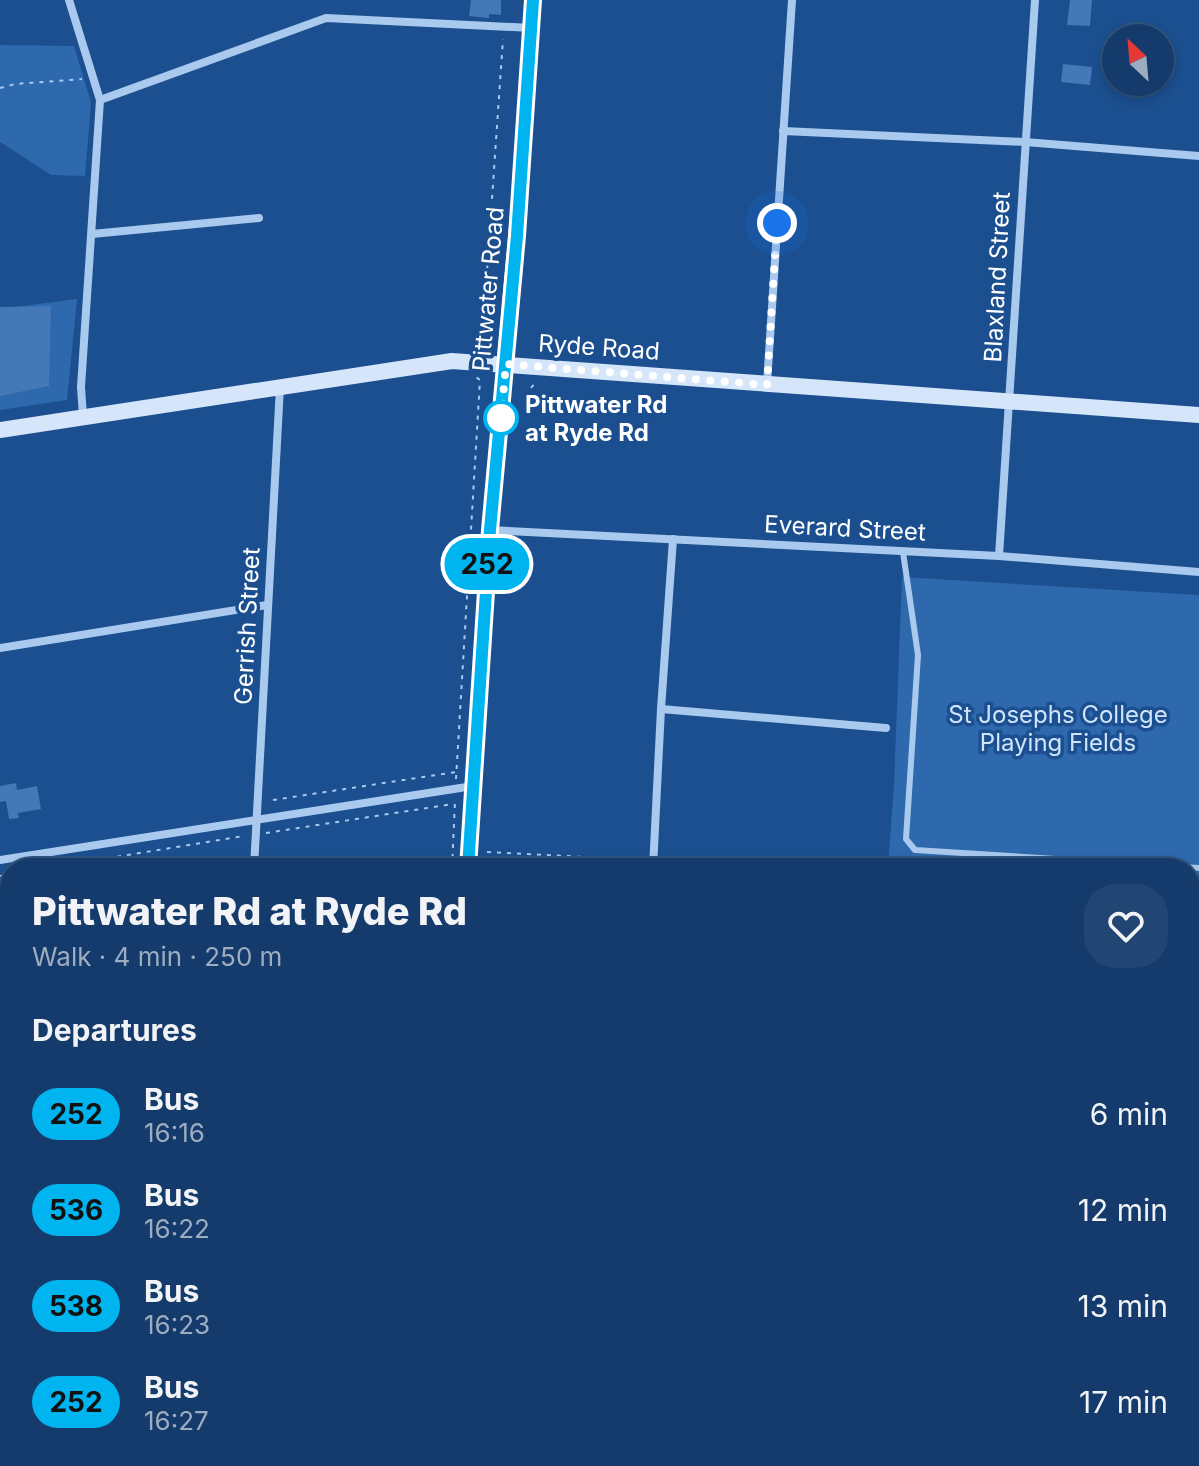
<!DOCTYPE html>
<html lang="en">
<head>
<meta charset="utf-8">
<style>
  :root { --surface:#143b6b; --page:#214673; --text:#f1f3f6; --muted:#9dadc1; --line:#33557e }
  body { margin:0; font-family:Inter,sans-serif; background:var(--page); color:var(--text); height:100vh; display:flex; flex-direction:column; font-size:30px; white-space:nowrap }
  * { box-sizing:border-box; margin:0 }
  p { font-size:26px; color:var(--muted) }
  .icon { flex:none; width:44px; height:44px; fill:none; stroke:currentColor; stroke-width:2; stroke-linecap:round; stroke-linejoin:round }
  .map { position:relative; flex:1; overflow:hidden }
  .details { position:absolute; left:0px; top:858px; width:1200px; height:608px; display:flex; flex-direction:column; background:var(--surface); border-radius:32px 32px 0 0; box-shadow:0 4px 12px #0003,0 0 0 2px var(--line) }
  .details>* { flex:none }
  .badge { padding:0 16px; border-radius:26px; font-size:28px; line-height:52px }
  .needle { width:52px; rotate:334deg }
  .buttons { position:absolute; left:1102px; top:24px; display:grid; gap:16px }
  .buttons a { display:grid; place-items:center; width:72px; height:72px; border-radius:50%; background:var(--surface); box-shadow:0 4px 12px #0003,0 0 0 2px var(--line); font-size:40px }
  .you { position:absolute; width:40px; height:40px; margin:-20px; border:6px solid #fff; border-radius:50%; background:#1a73e8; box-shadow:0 0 0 12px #1a73e833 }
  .map>.badge { position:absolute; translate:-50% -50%; box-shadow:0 0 0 4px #fff }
  h2 { padding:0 32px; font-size:30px; line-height:72px }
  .round { display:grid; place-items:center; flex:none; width:84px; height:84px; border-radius:32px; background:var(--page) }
  .overview { display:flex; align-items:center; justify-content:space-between; height:136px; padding:0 32px }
  h1 { font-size:38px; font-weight:800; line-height:60px }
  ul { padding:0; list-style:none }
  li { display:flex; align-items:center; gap:24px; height:96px; padding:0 32px }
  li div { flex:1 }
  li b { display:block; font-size:30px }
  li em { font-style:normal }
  li .badge { min-width:88px; font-weight:700; text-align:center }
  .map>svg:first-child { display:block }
  .green { fill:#2e69ad }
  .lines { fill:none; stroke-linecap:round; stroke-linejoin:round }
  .stream { stroke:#9cc4f0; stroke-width:4 }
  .building { fill:#4478b7 }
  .path { stroke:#a9c9ee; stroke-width:2; stroke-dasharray:4 6; stroke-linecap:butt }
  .service { stroke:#a9c9ee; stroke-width:6 }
  .minor { stroke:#a9c9ee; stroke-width:8 }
  .secondary { stroke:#d6e6fa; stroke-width:16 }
  .line-casing { stroke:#fff; stroke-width:18 }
  .line { stroke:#00b5ef; stroke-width:12 }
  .walk { stroke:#fff; stroke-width:8; stroke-dasharray:0 14.4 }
  .stop-dot { fill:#fff; stroke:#00b5ef; stroke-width:4 }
  .labels { text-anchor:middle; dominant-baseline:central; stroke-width:7; stroke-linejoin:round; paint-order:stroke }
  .street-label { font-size:24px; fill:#fff; stroke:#1b4f8f }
  .stop-label { font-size:24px; font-weight:bold; fill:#fff; stroke:#1b4f8f; text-anchor:start }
  .park-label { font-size:24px; fill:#cfe3fa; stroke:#1b4f8f }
</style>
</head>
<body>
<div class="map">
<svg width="1199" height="1466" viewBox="0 0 1199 1466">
  <rect width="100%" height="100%" fill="#1b4f8f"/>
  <!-- green -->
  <g class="green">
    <polygon points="0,45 74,46 91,102 85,176 51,175 0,142"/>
    <polygon points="77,299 67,400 0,410 0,309"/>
    <polygon points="902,577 1199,595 1199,1055 1190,1055 1190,868 888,868 894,785"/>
  </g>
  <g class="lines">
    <!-- stream -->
    <polyline class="stream" points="868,1456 876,1466"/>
  </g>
  <!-- building -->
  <g class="building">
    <polygon points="471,0 501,0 501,15 489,14 489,18 469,16"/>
    <polygon points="1070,0 1092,0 1090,26 1067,25"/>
    <polygon points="1063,64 1092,67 1090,85 1061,82"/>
    <polygon points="51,306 49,386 0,396 0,307"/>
    <polygon points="16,783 17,790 37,786 41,809 18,813 19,818 9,819 6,801 0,802 0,786"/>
  </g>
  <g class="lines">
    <!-- path -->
    <g class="path">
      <polyline points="0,88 15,84 82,79"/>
      <polyline points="477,347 477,340 483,329 503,39"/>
      <polyline points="531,388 535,383"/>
      <polyline points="456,779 480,380 476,377"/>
      <polyline points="273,800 456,772"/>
      <polyline points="266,833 453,804"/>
      <polyline points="487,852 642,860"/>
      <polyline points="665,860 763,868"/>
      <polyline points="48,868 244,836"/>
      <polyline points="452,868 455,801"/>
      <polyline points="914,868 914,860"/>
      <polyline points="0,876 10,874"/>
    </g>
    <!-- service -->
    <polyline class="service" points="903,552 918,655 906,839 915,850 1199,868"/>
    <!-- minor -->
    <g class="minor">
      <polyline points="69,0 100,100 81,387 83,417"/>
      <polyline points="100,100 326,18 532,28"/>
      <polyline points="783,131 1025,142 1199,156"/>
      <polyline points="92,234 259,218"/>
      <polyline points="767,384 792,0"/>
      <polyline points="490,530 999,556 1199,572"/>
      <polyline points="999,556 1035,0"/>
      <polyline points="0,648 267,605"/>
      <polyline points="661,709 886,728"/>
      <polyline points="0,860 473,786"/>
      <polyline points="468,864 539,868"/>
      <polyline points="254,868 280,387"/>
      <polyline points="653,868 661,709 673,539"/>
      <polyline points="0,1077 10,1076"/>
      <polyline points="1190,1174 1199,1175"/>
      <polyline points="0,1289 10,1287"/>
      <polyline points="1190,1393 1199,1393"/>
      <polyline points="129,1456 136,1466"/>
      <polyline points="554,1466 556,1456"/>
    </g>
    <!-- secondary -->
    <g class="secondary">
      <polyline points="0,430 452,361 1199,415"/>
      <polyline points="468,868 490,530 518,215 533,0"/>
      <polyline points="370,1462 378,1464 386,1456"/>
    </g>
  </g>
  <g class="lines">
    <defs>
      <polyline id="line" points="468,868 490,530 517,236 533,0"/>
    </defs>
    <!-- line casing -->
    <use href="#line" class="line-casing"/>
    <!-- line -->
    <use href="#line" class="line"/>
    <!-- walk -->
    <polyline class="walk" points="501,418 506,364 767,385 777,223"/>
  </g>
  <!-- markers -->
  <circle class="stop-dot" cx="501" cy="418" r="16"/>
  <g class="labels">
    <!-- street labels -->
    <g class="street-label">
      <text transform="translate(997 277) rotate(-87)">Blaxland Street</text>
      <text transform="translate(488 289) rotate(-85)">Pittwater Road</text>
      <text transform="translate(599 347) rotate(4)">Ryde Road</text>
      <text transform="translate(845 528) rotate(3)">Everard Street</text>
      <text transform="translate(247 626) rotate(-87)">Gerrish Street</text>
    </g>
    <!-- stop labels -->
    <g class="stop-label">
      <text x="525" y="404">Pittwater Rd<tspan x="525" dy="28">at Ryde Rd</tspan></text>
    </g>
    <!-- park labels -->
    <g class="park-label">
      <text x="1058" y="714">St Josephs College<tspan x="1058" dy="28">Playing Fields</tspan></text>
    </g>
  </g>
</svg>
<div class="buttons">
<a><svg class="needle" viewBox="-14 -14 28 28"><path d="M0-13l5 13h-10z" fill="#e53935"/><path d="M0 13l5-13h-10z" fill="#9dadc1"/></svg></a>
</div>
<div class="you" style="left:777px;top:223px"></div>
<b class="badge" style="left:487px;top:564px;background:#00b5ef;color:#111">252</b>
<section class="details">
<div class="overview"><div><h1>Pittwater Rd at Ryde Rd</h1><p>Walk · 4 min · 250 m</p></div><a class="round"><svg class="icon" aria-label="heart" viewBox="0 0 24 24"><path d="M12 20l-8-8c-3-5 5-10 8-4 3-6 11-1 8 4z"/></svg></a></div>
<h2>Departures</h2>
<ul>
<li><span class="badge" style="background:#00b5ef;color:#111">252</span><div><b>Bus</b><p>16:16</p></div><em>6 min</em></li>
<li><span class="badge" style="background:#00b5ef;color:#111">536</span><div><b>Bus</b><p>16:22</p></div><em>12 min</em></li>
<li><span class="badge" style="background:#00b5ef;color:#111">538</span><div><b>Bus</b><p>16:23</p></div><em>13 min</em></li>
<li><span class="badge" style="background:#00b5ef;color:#111">252</span><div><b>Bus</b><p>16:27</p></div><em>17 min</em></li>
</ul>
</section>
</div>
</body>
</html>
